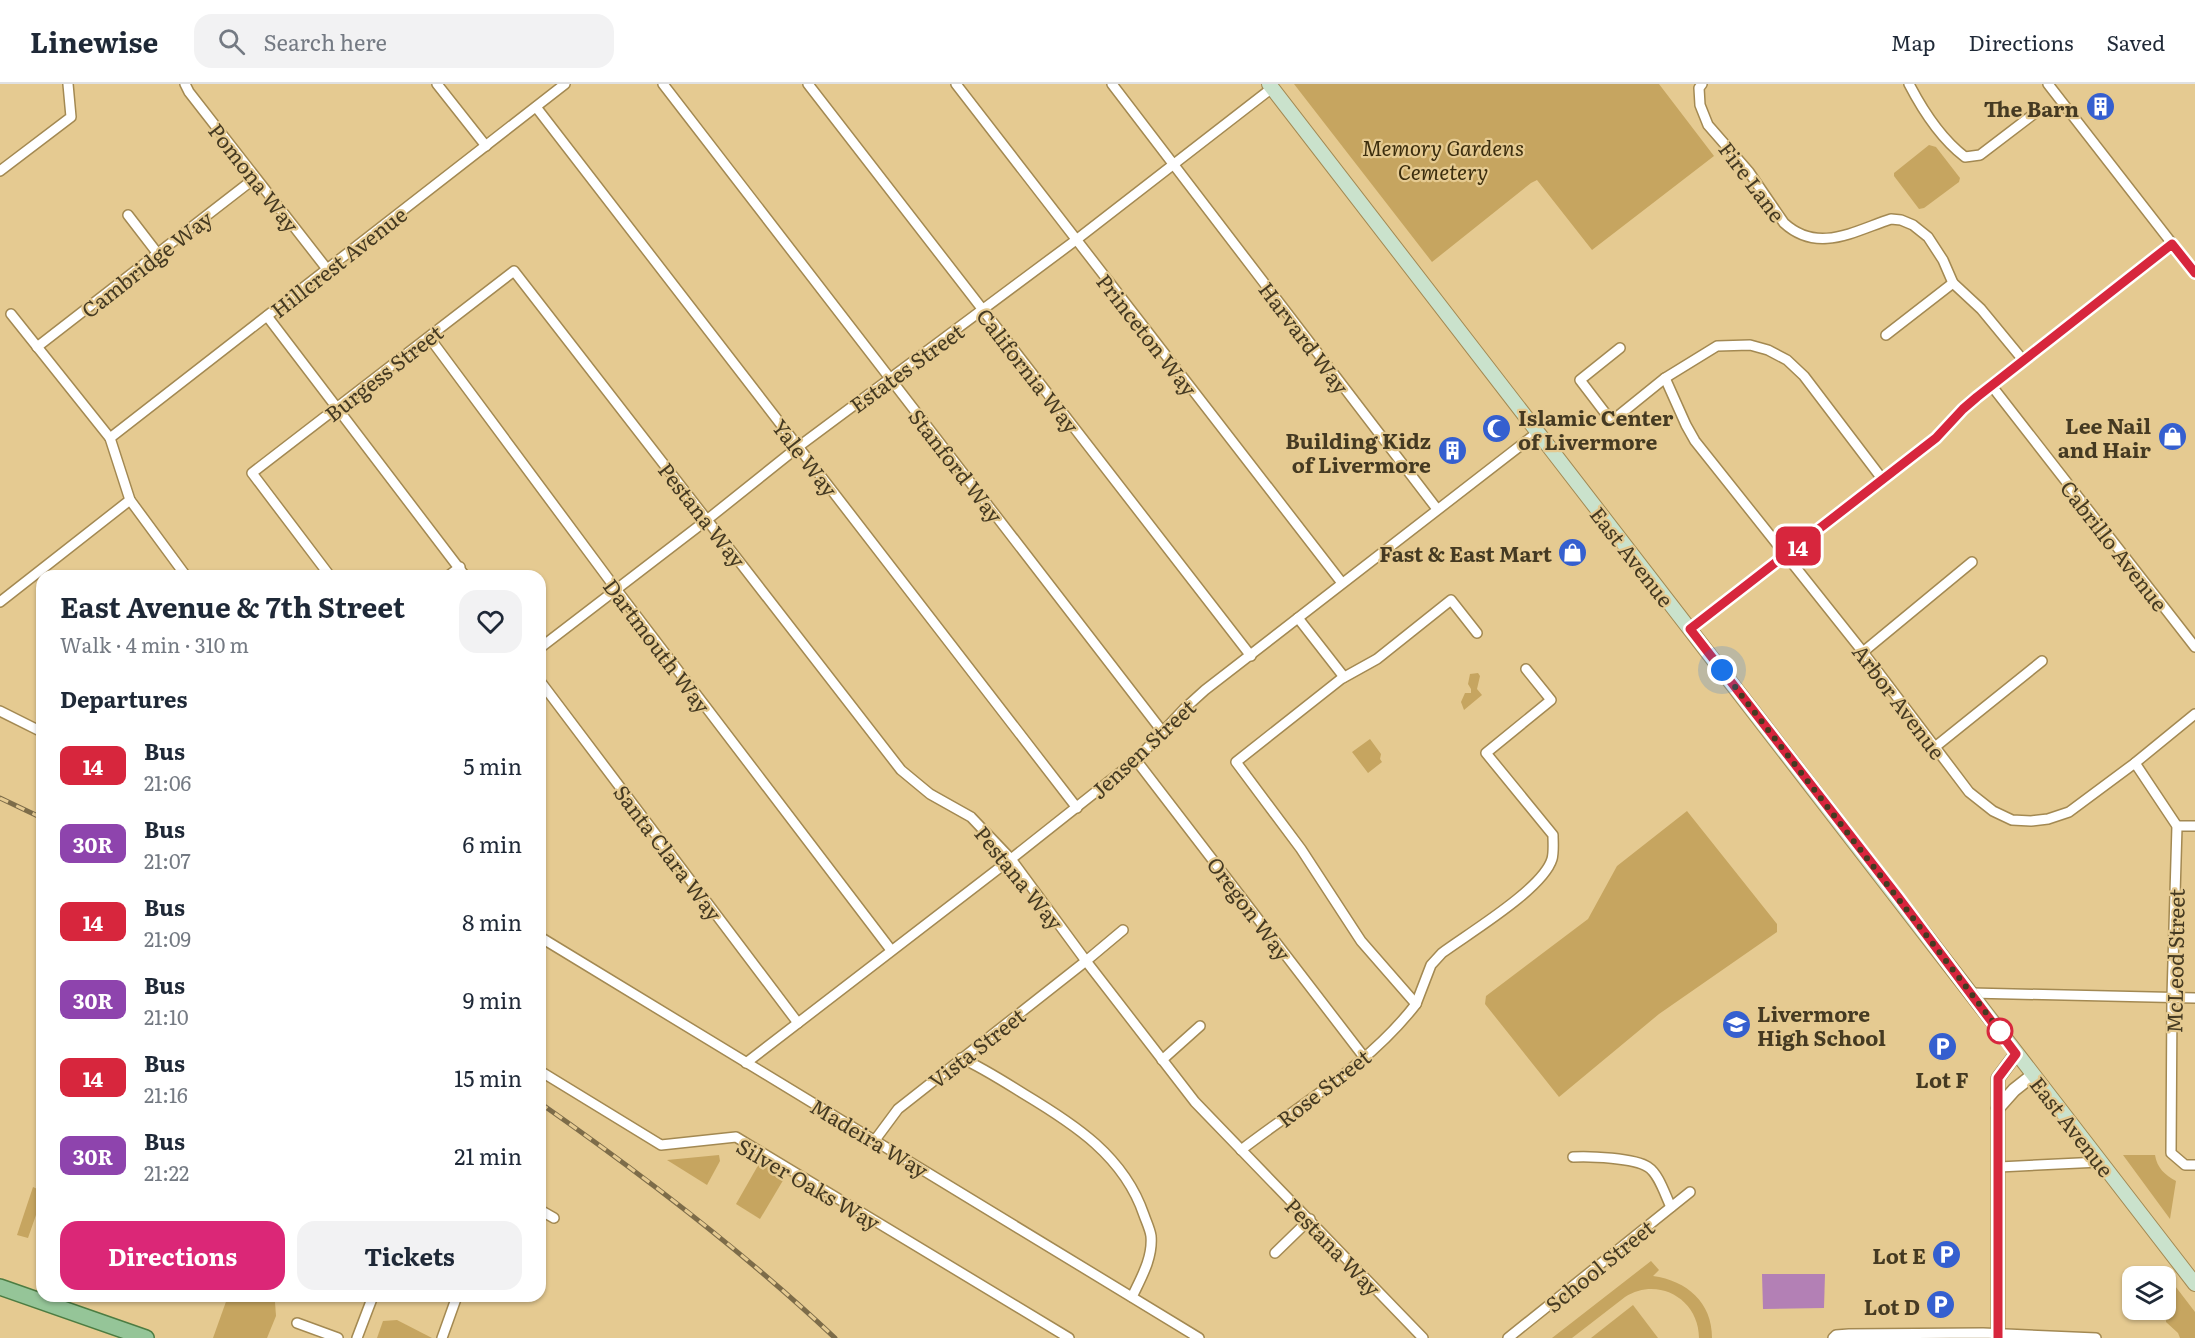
<!DOCTYPE html>
<html lang="en">
<head>
<meta charset="utf-8">
<style>
  :root { --surface:#fff; --page:#f2f2f3; --text:#1f2937; --muted:#747a83; --line:#e0e1e3; --accent:#db2777 }
  body { margin:0; font-family:Literata,serif; background:var(--page); color:var(--text); height:100vh; display:flex; flex-direction:column; font-size:22px; white-space:nowrap }
  * { box-sizing:border-box; margin:0 }
  p { font-size:20px; color:var(--muted) }
  .icon { flex:none; width:33px; height:33px; fill:none; stroke:currentColor; stroke-width:2; stroke-linecap:round; stroke-linejoin:round }
  .map { position:relative; flex:1; overflow:hidden }
  .side { position:absolute; left:36px; top:486px; width:510px; height:732px; display:flex; flex-direction:column; background:var(--surface); border-radius:18px; box-shadow:0 2px 4px #0004 }
  .side>* { flex:none }
  .badge { padding:0 12px; border-radius:9px; font-size:21px; line-height:39px }
  .controls { position:absolute; left:2122px; top:1182px; display:grid; gap:12px }
  .controls a { display:grid; place-items:center; width:54px; height:54px; border-radius:12px; background:var(--surface); box-shadow:0 2px 4px #0004; font-size:30px }
  .you { position:absolute; width:30px; height:30px; margin:-15px; border:4px solid #fff; border-radius:50%; background:#1a73e8; box-shadow:0 0 0 9px #1a73e833 }
  .map>.badge { position:absolute; translate:-50% -50%; box-shadow:0 0 0 3px #fff }
  h2 { padding:0 24px; font-size:22px; line-height:54px }
  .round { display:grid; place-items:center; flex:none; width:63px; height:63px; border-radius:18px; background:var(--page) }
  .summary { display:flex; align-items:center; justify-content:space-between; height:102px; padding:0 24px }
  h1 { font-size:28px; font-weight:700; line-height:45px }
  .cta { display:flex; gap:12px; margin-top:auto; padding:12px 24px }
  .cta a { flex:1; height:69px; border-radius:18px; background:var(--accent); color:#fff; font-size:24px; font-weight:700; line-height:69px; text-align:center }
  .cta a+a { background:var(--page); color:var(--text) }
  ul { padding:0; list-style:none }
  li { display:flex; align-items:center; gap:18px; height:78px; padding:0 24px }
  li div { flex:1 }
  li b { display:block; font-size:22px }
  li em { font-style:normal }
  li .badge { min-width:66px; font-weight:700; text-align:center }
  header { display:flex; align-items:center; gap:36px; box-sizing:border-box; height:84px; padding:0 30px; background:var(--surface); border-bottom:2px solid var(--line) }
  header strong { font-size:28px }
  nav { display:flex; gap:33px; margin-inline-start:auto; font-size:21px }
  .search { width:420px; height:54px; background:var(--page); display:flex; align-items:center; gap:15px; box-sizing:border-box; padding:0 21px; border-radius:18px; color:var(--muted); font-size:22px }
  .map>svg:first-child { display:block }
  .green { fill:#c6a560 }
  .water { fill:#b380b5 }
  .lines { fill:none; stroke-linecap:round; stroke-linejoin:round }
  .minor-casing { stroke:#a38952; stroke-width:12 }
  .tertiary-casing { stroke:#a38952; stroke-width:15 }
  .secondary-casing { stroke:#a38952; stroke-width:16 }
  .primary-casing { stroke:#4c7c42; stroke-width:18 }
  .minor { stroke:#fff; stroke-width:9 }
  .tertiary { stroke:#fff; stroke-width:12 }
  .secondary { stroke:#cae2cc; stroke-width:14 }
  .primary { stroke:#95c598; stroke-width:15 }
  .rail-casing { stroke:#7d6c49; stroke-width:5 }
  .rail { stroke:#e5ca91; stroke-width:3; stroke-dasharray:9; stroke-linecap:butt }
  .line-casing { stroke:#fff; stroke-width:14 }
  .line { stroke:#d7263d; stroke-width:9 }
  .walk { stroke:#453a22; stroke-width:6; stroke-dasharray:0 10.8 }
  .stop-dot { fill:#fff; stroke:#d7263d; stroke-width:3 }
  .labels { text-anchor:middle; dominant-baseline:central; stroke-width:4.5; stroke-linejoin:round; paint-order:stroke }
  .poi-label { font-size:21px; font-weight:bold; fill:#453a22; stroke:#e5ca91; text-anchor:end }
  .park-label { font-size:21px; font-style:italic; fill:#3c2e0e; stroke:#e5ca91 }
  .street-label { font-size:21px; fill:#453a22; stroke:#e5ca91 }
</style>
</head>
<body>
<header>
<strong>Linewise</strong>
<div class="search"><svg class="icon" aria-label="search" viewBox="0 0 24 24"><circle cx="10" cy="10" r="6"/><path d="M15 15l6 6"/></svg>Search here</div>
<nav><a>Map</a><a>Directions</a><a>Saved</a></nav>
</header>
<div class="map">
<svg width="2195" height="1254" viewBox="0 0 2195 1254">
  <rect width="100%" height="100%" fill="#e5ca91"/>
  <!-- green -->
  <g class="green">
    <polygon points="1294,0 1659,0 1714,72 1592,166 1537,96 1531,99 1432,178"/>
    <polygon points="1929,61 1936,63 1960,94 1959,98 1924,124 1919,125 1894,92 1894,89"/>
    <polygon points="1478,589 1480,592 1477,605 1482,611 1464,626 1461,618 1465,609 1471,609 1471,605 1468,600 1470,590"/>
    <polygon points="1370,655 1381,670 1380,675 1382,678 1368,689 1352,668"/>
    <polygon points="1687,727 1777,840 1777,848 1659,930 1559,1013 1485,920 1486,912 1588,835 1617,782"/>
    <polygon points="719,1071 720,1077 707,1101 667,1076"/>
    <path d="M2123 1071H2155C2157 1084 2165 1091 2176 1097L2170 1135Z"/>
    <polygon points="760,1078 785,1093 760,1135 736,1120"/>
    <polygon points="33,1103 42,1107 42,1133 36,1131 28,1154 17,1151"/>
    <path d="M1651 1177 1659 1186 1653 1192C1687 1197 1712 1218 1712 1254H1699C1699 1215 1658 1192 1625 1213L1572 1254H1552Z"/>
    <polygon points="2169,1194 2195,1228 2195,1254 2180,1254 2178,1249 2166,1238"/>
    <polygon points="228,1212 261,1212 275,1218 276,1232 267,1254 213,1254"/>
    <polygon points="1633,1221 1658,1254 1591,1254"/>
    <polygon points="397,1236 432,1254 377,1254 383,1237"/>
  </g>
  <!-- water -->
  <polygon class="water" points="1762,1190 1825,1190 1824,1224 1763,1225"/>
  <g class="lines">
    <defs>
      <g id="minor">
        <polyline points="185,0 189,8 327,185"/>
        <polyline points="437,0 486,62"/>
        <polyline points="663,0 1162,647"/>
        <polyline points="808,0 1251,572"/>
        <polyline points="956,0 1342,499"/>
        <polyline points="1112,0 1437,425"/>
        <path d="M1702 0 1699 4 1700 21 1708 41 1749 88 1784 139C1818 170 1854 147 1891 135L1901 136 1913 141 1928 153 1943 176 1953 199 1981 225 2023 276"/>
        <path d="M1909 0C1923 27 1940 54 1965 73L1980 71 2035 29"/>
        <polyline points="2048,0 2195,189"/>
        <polyline points="536,23 1077,724"/>
        <polyline points="0,87 71,33 68,0"/>
        <polyline points="128,131 158,170"/>
        <polyline points="11,230 110,354 130,416 186,492"/>
        <polyline points="267,232 465,492"/>
        <polyline points="1886,251 1953,199"/>
        <polyline points="429,253 616,505 891,866"/>
        <polyline points="37,263 255,94"/>
        <polyline points="1620,264 1580,296 1609,334 1618,332 1665,294 1717,262 1750,261 1768,266 1787,276 1804,292 1883,396"/>
        <polyline points="1665,294 1686,341 1695,357 1863,568 1969,708 1993,727 2012,736 2031,737 2048,735 2069,728 2135,679 2195,630"/>
        <polyline points="1991,301 2195,563"/>
        <polyline points="110,354 565,0"/>
        <polyline points="330,492 252,389 514,187 901,686 930,710 971,733 1011,775 1086,877 1195,1018 1423,1254"/>
        <polyline points="448,492 460,483"/>
        <polyline points="0,518 130,416"/>
        <polyline points="1298,534 1344,593"/>
        <polyline points="1690,545 1936,354 1963,325 1991,301 2172,160"/>
        <polyline points="540,564 708,435 798,363 1076,156 1272,4"/>
        <polyline points="1863,568 1972,478"/>
        <polyline points="540,597 798,939"/>
        <polyline points="0,627 42,648"/>
        <polyline points="1935,663 2042,577"/>
        <polyline points="1136,676 1364,973"/>
        <polyline points="2135,679 2177,742 2172,913 2171,1069 2185,1081 2195,1081"/>
        <polyline points="2177,742 2195,742"/>
        <polyline points="540,853 1199,1254"/>
        <polyline points="1971,909 2195,914"/>
        <path d="M1416 920 1431 881 1442 869C1469 849 1543 805 1552 775 1554 768 1553 758 1553 751L1486 669 1551 616 1526 585"/>
        <path d="M961 974C983 984 1003 997 1024 1010 1074 1040 1124 1072 1144 1131 1146 1137 1150 1145 1151 1152 1153 1174 1141 1194 1132 1213"/>
        <polyline points="1162,976 1200,942"/>
        <polyline points="746,979 1011,775 1136,676 1184,625 1205,606 1538,348"/>
        <polyline points="540,987 661,1061 736,1053 1069,1254"/>
        <polyline points="875,1056 898,1025 1086,877 1123,846"/>
        <path d="M1241 1066C1301 1020 1370 980 1416 920L1361 857 1301 765 1236 678 1341 595 1377 575 1451 516 1477 549"/>
        <path d="M1573 1073C1589 1072 1635 1074 1648 1083 1659 1090 1665 1111 1671 1123"/>
        <polyline points="1999,1083 2100,1078"/>
        <polyline points="540,1126 554,1134"/>
        <polyline points="1275,1169 1310,1135"/>
        <polyline points="297,1239 338,1254"/>
        <polyline points="357,1254 373,1212"/>
        <polyline points="442,1254 457,1212"/>
        <polyline points="1508,1254 1690,1108"/>
        <polyline points="1833,1254 1836,1251 1849,1250 1983,1249 2096,1254"/>
      </g>
      <g id="tertiary">
        <polyline points="1998,1024 2014,1006 2033,991"/>
        <polyline points="1998,1254 1998,994 2016,970"/>
      </g>
      <polyline id="secondary" points="1269,0 2195,1200"/>
      <polyline id="primary" points="0,1203 146,1254"/>
    </defs>
    <!-- minor casing -->
    <use href="#minor" class="minor-casing"/>
    <!-- tertiary casing -->
    <use href="#tertiary" class="tertiary-casing"/>
    <!-- secondary casing -->
    <use href="#secondary" class="secondary-casing"/>
    <!-- primary casing -->
    <use href="#primary" class="primary-casing"/>
    <!-- minor -->
    <use href="#minor" class="minor"/>
    <!-- tertiary -->
    <use href="#tertiary" class="tertiary"/>
    <!-- secondary -->
    <use href="#secondary" class="secondary"/>
    <!-- primary -->
    <use href="#primary" class="primary"/>
    <defs>
      <g id="rail">
        <polyline points="0,714 42,734"/>
        <path d="M540 1019C643 1091 744 1168 835 1254"/>
      </g>
    </defs>
    <!-- rail casing -->
    <use href="#rail" class="rail-casing"/>
    <!-- rail -->
    <use href="#rail" class="rail"/>
  </g>
  <g class="lines">
    <defs>
      <polyline id="line" points="1998,1254 1998,994 2016,970 1898,813 1690,545 1936,354 1963,325 1977,313 2172,160 2195,189"/>
    </defs>
    <!-- line casing -->
    <use href="#line" class="line-casing"/>
    <!-- line -->
    <use href="#line" class="line"/>
    <!-- walk -->
    <polyline class="walk" points="1722,586 2000,947"/>
  </g>
  <!-- icons -->
  <defs>
    <symbol id="building-disc" viewBox="-11 -11 22 22"><circle r="9.5" fill="#355fcf" stroke="#e5ca91"/><path d="M-4-6H4V6H1V3H-1V6H-4ZM-2.5-4.3h1.7v1.8h-1.7ZM.8-4.3h1.7v1.8H.8ZM-2.5-1h1.7V.8h-1.7ZM.8-1h1.7V.8H.8Z" fill="#fff"/></symbol>
    <symbol id="mosque-disc" viewBox="-11 -11 22 22"><circle r="9.5" fill="#355fcf" stroke="#e5ca91"/><path d="M3.5-4.9A6 6 0 1 0 3.5 4.9A5 5 0 1 1 3.5-4.9Z" fill="#fff"/></symbol>
    <symbol id="shop-disc" viewBox="-11 -11 22 22"><circle r="9.5" fill="#355fcf" stroke="#e5ca91"/><path d="M-5-2.5h2.3a2.7 3.5 0 0 1 5.4 0H5L5.5 6h-11ZM-1.5-2.5h3a1.5 2.3 0 0 0-3 0Z" fill="#fff"/></symbol>
    <symbol id="school-disc" viewBox="-11 -11 22 22"><circle r="9.5" fill="#355fcf" stroke="#e5ca91"/><path d="M0-5L7-2L0 1L-7-2ZM-4 1L0 2.5L4 1V4Q0 6-4 4Z" fill="#fff"/></symbol>
    <symbol id="parking-disc" viewBox="-11 -11 22 22"><circle r="9.5" fill="#355fcf" stroke="#e5ca91"/><path d="M-3.5-5.5H1a3.5 3.5 0 0 1 0 7H-1V5.5H-3.5ZM-1-3.4V-.6H.8a1.4 1.4 0 0 0 0-2.8Z" fill="#fff"/></symbol>
  </defs>
  <g fill-rule="evenodd">
    <use href="#building-disc" x="2084" y="6" width="33" height="33"/>
    <use href="#mosque-disc" x="1480" y="328" width="33" height="33"/>
    <use href="#shop-disc" x="2156" y="336" width="33" height="33"/>
    <use href="#building-disc" x="1436" y="350" width="33" height="33"/>
    <use href="#shop-disc" x="1556" y="452" width="33" height="33"/>
    <use href="#school-disc" x="1720" y="924" width="33" height="33"/>
    <use href="#parking-disc" x="1926" y="946" width="33" height="33"/>
    <use href="#parking-disc" x="1930" y="1154" width="33" height="33"/>
    <use href="#parking-disc" x="1924" y="1204" width="33" height="33"/>
  </g>
  <!-- markers -->
  <circle class="stop-dot" cx="2000" cy="947" r="12"/>
  <g class="labels">
    <!-- poi labels -->
    <g class="poi-label">
      <text x="2079" y="23">The Barn</text>
      <text x="1518" y="332" text-anchor="start">Islamic Center<tspan x="1518" dy="24">of Livermore</tspan></text>
      <text x="2151" y="340">Lee Nail<tspan x="2151" dy="24">and Hair</tspan></text>
      <text x="1431" y="355">Building Kidz<tspan x="1431" dy="24">of Livermore</tspan></text>
      <text x="1552" y="468">Fast &amp; East Mart</text>
      <text x="1757" y="928" text-anchor="start">Livermore<tspan x="1757" dy="24">High School</tspan></text>
      <text x="1942" y="994" text-anchor="middle">Lot F</text>
      <text x="1926" y="1170">Lot E</text>
      <text x="1920" y="1221">Lot D</text>
    </g>
    <!-- park labels -->
    <g class="park-label">
      <text x="1443" y="62">Memory Gardens<tspan x="1443" dy="24">Cemetery</tspan></text>
    </g>
    <!-- street labels -->
    <g class="street-label">
      <text transform="translate(255 93) rotate(52)">Pomona Way</text>
      <text transform="translate(1753 97) rotate(53)">Fire Lane</text>
      <text transform="translate(338 177) rotate(-38)">Hillcrest Avenue</text>
      <text transform="translate(146 179) rotate(-38)">Cambridge Way</text>
      <text transform="translate(1148 250) rotate(52)">Princeton Way</text>
      <text transform="translate(1305 253) rotate(53)">Harvard Way</text>
      <text transform="translate(906 283) rotate(-36)">Estates Street</text>
      <text transform="translate(1029 286) rotate(52)">California Way</text>
      <text transform="translate(383 288) rotate(-38)">Burgess Street</text>
      <text transform="translate(806 373) rotate(52)">Yale Way</text>
      <text transform="translate(957 381) rotate(52)">Stanford Way</text>
      <text transform="translate(703 430) rotate(52)">Pestana Way</text>
      <text transform="translate(2115 461) rotate(52)">Cabrillo Avenue</text>
      <text transform="translate(1633 472) rotate(52)">East Avenue</text>
      <text transform="translate(658 561) rotate(53)">Dartmouth Way</text>
      <text transform="translate(1900 617) rotate(53)">Arbor Avenue</text>
      <text transform="translate(1142 664) rotate(-43)">Jensen Street</text>
      <text transform="translate(669 768) rotate(53)">Santa Clara Way</text>
      <text transform="translate(1020 793) rotate(51)">Pestana Way</text>
      <text transform="translate(1250 824) rotate(53)">Oregon Way</text>
      <text transform="translate(2174 877) rotate(-89)">McLeod Street</text>
      <text transform="translate(976 963) rotate(-38)">Vista Street</text>
      <text transform="translate(1323 1003) rotate(-38)">Rose Street</text>
      <text transform="translate(2073 1042) rotate(52)">East Avenue</text>
      <text transform="translate(870 1053) rotate(31)">Madeira Way</text>
      <text transform="translate(809 1099) rotate(30)">Silver Oaks Way</text>
      <text transform="translate(1334 1162) rotate(46)">Pestana Way</text>
      <text transform="translate(1599 1181) rotate(-39)">School Street</text>
    </g>
  </g>
</svg>
<div class="controls">
<a><svg class="icon" aria-label="layers" viewBox="0 0 24 24"><path d="M12 4l9 5-9 5-9-5zM3 14l9 5 9-5"/></svg></a>
</div>
<div class="you" style="left:1722px;top:586px"></div>
<b class="badge" style="left:1798px;top:462px;background:#d7263d;color:#fff">14</b>
<section class="side">
<div class="summary"><div><h1>East Avenue &amp; 7th Street</h1><p>Walk · 4 min · 310 m</p></div><a class="round"><svg class="icon" aria-label="heart" viewBox="0 0 24 24"><path d="M12 20l-8-8c-3-5 5-10 8-4 3-6 11-1 8 4z"/></svg></a></div>
<h2>Departures</h2>
<ul>
<li><span class="badge" style="background:#d7263d;color:#fff">14</span><div><b>Bus</b><p>21:06</p></div><em>5 min</em></li>
<li><span class="badge" style="background:#8e44ad;color:#fff">30R</span><div><b>Bus</b><p>21:07</p></div><em>6 min</em></li>
<li><span class="badge" style="background:#d7263d;color:#fff">14</span><div><b>Bus</b><p>21:09</p></div><em>8 min</em></li>
<li><span class="badge" style="background:#8e44ad;color:#fff">30R</span><div><b>Bus</b><p>21:10</p></div><em>9 min</em></li>
<li><span class="badge" style="background:#d7263d;color:#fff">14</span><div><b>Bus</b><p>21:16</p></div><em>15 min</em></li>
<li><span class="badge" style="background:#8e44ad;color:#fff">30R</span><div><b>Bus</b><p>21:22</p></div><em>21 min</em></li>
</ul>
<div class="cta"><a>Directions</a><a>Tickets</a></div>
</section>
</div>
</body>
</html>
